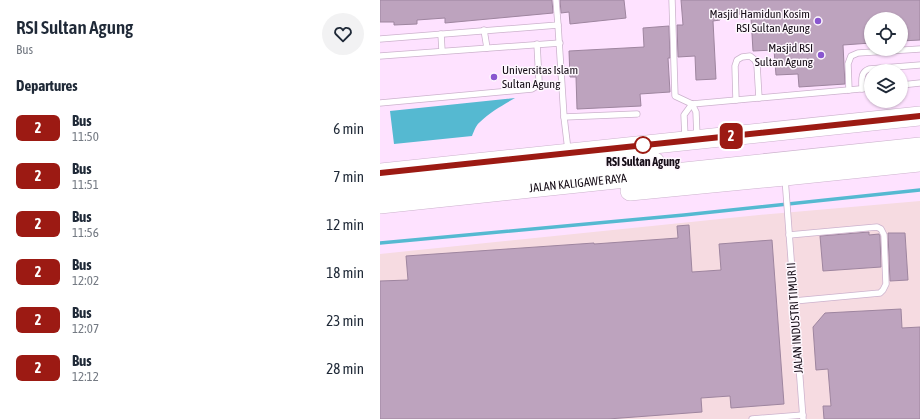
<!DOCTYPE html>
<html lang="en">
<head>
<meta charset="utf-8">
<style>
  :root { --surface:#fff; --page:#f2f2f3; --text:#1f2937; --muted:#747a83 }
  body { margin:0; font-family:"Asap Condensed",sans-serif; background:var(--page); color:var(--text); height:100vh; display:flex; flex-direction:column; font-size:15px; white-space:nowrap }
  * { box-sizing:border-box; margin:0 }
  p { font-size:13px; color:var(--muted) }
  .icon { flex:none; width:22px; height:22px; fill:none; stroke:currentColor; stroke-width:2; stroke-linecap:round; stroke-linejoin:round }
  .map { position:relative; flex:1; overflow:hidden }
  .sheet { display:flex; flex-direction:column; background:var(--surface); width:380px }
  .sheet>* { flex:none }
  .badge { padding:0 8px; border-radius:6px; font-size:14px; line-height:26px }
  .fabs { position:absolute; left:484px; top:12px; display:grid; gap:8px }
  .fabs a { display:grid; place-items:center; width:44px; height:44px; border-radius:50%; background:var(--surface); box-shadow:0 1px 3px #0004; font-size:20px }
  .map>.badge { position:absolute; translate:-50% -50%; box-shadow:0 0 0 2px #fff }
  h2 { padding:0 16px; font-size:15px; line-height:36px }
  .round { display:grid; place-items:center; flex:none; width:42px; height:42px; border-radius:21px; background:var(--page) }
  .headline { display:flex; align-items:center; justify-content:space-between; height:68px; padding:0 16px }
  h1 { font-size:19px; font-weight:600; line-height:30px }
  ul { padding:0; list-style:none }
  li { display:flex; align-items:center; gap:12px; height:48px; padding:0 16px }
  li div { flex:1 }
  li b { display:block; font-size:15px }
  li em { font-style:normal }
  li .badge { min-width:44px; font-weight:700; text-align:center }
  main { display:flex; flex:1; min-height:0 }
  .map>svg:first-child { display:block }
  .industrial { fill:#f6dbe1 }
  .water { fill:#55b9d1 }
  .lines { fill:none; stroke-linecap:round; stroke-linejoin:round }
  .stream { stroke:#55b9d1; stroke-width:3.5 }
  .building { fill:#bda3be; stroke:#9e859f }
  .service-casing { stroke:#ccb2cd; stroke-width:7 }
  .trunk-casing { stroke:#ccb2cd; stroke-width:20 }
  .service { stroke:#fff; stroke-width:5.5 }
  .trunk { stroke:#fff; stroke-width:19 }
  .line-casing { stroke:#fff; stroke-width:9 }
  .line { stroke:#9c1a13; stroke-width:6 }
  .poi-dot { fill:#8956cf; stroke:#fef8fe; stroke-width:1.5 }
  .stop-dot { fill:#fff; stroke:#9c1a13; stroke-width:2 }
  .labels { text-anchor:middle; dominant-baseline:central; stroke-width:3; stroke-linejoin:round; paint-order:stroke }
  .poi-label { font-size:12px; fill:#160d17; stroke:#fef8fe; text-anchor:end }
  .stop-label { font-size:12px; font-weight:bold; fill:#160d17; stroke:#fef8fe }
  .street-label { font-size:12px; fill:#160d17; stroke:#fef8fe }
</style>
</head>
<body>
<main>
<section class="sheet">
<div class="headline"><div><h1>RSI Sultan Agung</h1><p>Bus</p></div><a class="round"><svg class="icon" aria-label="heart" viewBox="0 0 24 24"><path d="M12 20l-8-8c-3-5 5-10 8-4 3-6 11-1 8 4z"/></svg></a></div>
<h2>Departures</h2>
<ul>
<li><span class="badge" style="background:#9c1a13;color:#fff">2</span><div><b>Bus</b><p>11:50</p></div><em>6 min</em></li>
<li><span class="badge" style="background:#9c1a13;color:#fff">2</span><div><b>Bus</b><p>11:51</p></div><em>7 min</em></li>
<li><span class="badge" style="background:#9c1a13;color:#fff">2</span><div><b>Bus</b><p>11:56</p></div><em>12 min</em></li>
<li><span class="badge" style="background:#9c1a13;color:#fff">2</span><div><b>Bus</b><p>12:02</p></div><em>18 min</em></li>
<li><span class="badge" style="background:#9c1a13;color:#fff">2</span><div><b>Bus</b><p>12:07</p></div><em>23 min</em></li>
<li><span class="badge" style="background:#9c1a13;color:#fff">2</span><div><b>Bus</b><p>12:12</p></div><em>28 min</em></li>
</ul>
</section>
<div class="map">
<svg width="540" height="419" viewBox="0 0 540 419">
  <rect width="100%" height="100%" fill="#fee2ff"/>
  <!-- industrial -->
  <polygon class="industrial" points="540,201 540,419 0,419 0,254 379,215"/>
  <!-- water -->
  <path class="water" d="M135 98C123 105 110 112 100 122 96 125 94 131 92 136L14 144 10 111Z"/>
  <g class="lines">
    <!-- stream -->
    <polyline class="stream" points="0,243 304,215 540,190"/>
  </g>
  <!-- building -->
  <g class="building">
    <polygon points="0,0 172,0 173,13 65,23 65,18 37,20 37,24 14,25 14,22 0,22"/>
    <polygon points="180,0 244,0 246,18 190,24 189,12 181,13"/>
    <polygon points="301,0 540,0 540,40 521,41 521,19 491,19 491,43 463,45 465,84 419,87 418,74 396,75 394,50 373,51 371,18 362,19 362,14 340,15 340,20 333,21 336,79 316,80 315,56 298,57 297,25 303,25"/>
    <polygon points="289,26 290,58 288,58 290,92 260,94 261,106 197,109 196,77 190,77 189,51 264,47 263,28"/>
    <polygon points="309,225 312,272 341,270 339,244 392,240 404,404 351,408 350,396 321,398 322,412 228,419 0,419 0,281 28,280 26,256 214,243 214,244 298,238 297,226"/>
    <polygon points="489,232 489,235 499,234 500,236 501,267 443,271 440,236"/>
    <polygon points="508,233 525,233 528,280 510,281"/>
    <polygon points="521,309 522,328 540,327 540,419 444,419 443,406 451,406 448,369 436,370 433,327 445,313"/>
  </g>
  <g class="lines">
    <defs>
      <g id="service">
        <polyline points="292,0 295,96 312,104 491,88"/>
        <polyline points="178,25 184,117 188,150"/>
        <polyline points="104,30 107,48"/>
        <polyline points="61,34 62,51"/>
        <polyline points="0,39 178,25 176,0"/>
        <polyline points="0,56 180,43"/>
        <polyline points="521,85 540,83"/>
        <path d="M482 89C482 81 480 72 489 69L540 65"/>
        <polyline points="469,90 468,64 471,56 478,53 540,49"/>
        <polyline points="356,100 355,66 357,60 362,57 370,56 375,60 377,65 379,98"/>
        <polyline points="0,103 152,89 157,86 159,81 157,44"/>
        <polyline points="312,104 316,112 317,137"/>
        <polyline points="184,117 257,114"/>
        <polyline points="305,137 304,115 312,104"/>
        <polyline points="405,178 423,419"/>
        <polyline points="409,235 497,227 501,229 504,235 506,284 503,290 500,293 414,301"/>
        <polyline points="372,419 423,415"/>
      </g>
      <g id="trunk">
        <polyline points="0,173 540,116"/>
        <polyline points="0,188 275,162"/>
        <polyline points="250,191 405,176 540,162"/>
        <path id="s1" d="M0 204 540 147"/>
      </g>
    </defs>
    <!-- service casing -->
    <use href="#service" class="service-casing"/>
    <!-- trunk casing -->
    <use href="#trunk" class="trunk-casing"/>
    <!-- service -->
    <use href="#service" class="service"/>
    <!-- trunk -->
    <use href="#trunk" class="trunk"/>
  </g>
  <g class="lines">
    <defs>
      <polyline id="line" points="0,173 540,116"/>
    </defs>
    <!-- line casing -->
    <use href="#line" class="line-casing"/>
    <!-- line -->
    <use href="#line" class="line"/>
  </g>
  <!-- markers -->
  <g class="poi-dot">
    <circle cx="438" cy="21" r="4"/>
    <circle cx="441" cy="55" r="4"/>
    <circle cx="114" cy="77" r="4"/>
  </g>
  <circle class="stop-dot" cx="263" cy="145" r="8"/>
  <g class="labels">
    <!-- poi labels -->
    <g class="poi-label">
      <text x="430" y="14">Masjid Hamidun Kosim<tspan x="430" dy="14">RSI Sultan Agung</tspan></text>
      <text x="433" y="48">Masjid RSI<tspan x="433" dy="14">Sultan Agung</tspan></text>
      <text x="122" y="70" text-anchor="start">Universitas Islam<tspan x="122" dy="14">Sultan Agung</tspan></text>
    </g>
    <!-- stop labels -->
    <g class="stop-label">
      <text x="263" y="162">RSI Sultan Agung</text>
    </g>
    <!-- street labels -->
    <g class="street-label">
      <text stroke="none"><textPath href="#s1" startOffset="199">JALAN KALIGAWE RAYA</textPath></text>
      <text transform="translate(415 318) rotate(-94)">JALAN INDUSTRI TIMUR II</text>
    </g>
  </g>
</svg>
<div class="fabs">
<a><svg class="icon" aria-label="locate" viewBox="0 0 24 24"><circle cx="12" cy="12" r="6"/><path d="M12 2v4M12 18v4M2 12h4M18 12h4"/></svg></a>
<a><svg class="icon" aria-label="layers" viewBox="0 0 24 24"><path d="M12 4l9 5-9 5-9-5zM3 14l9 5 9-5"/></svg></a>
</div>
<b class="badge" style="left:351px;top:136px;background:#9c1a13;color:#fff">2</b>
</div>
</main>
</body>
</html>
